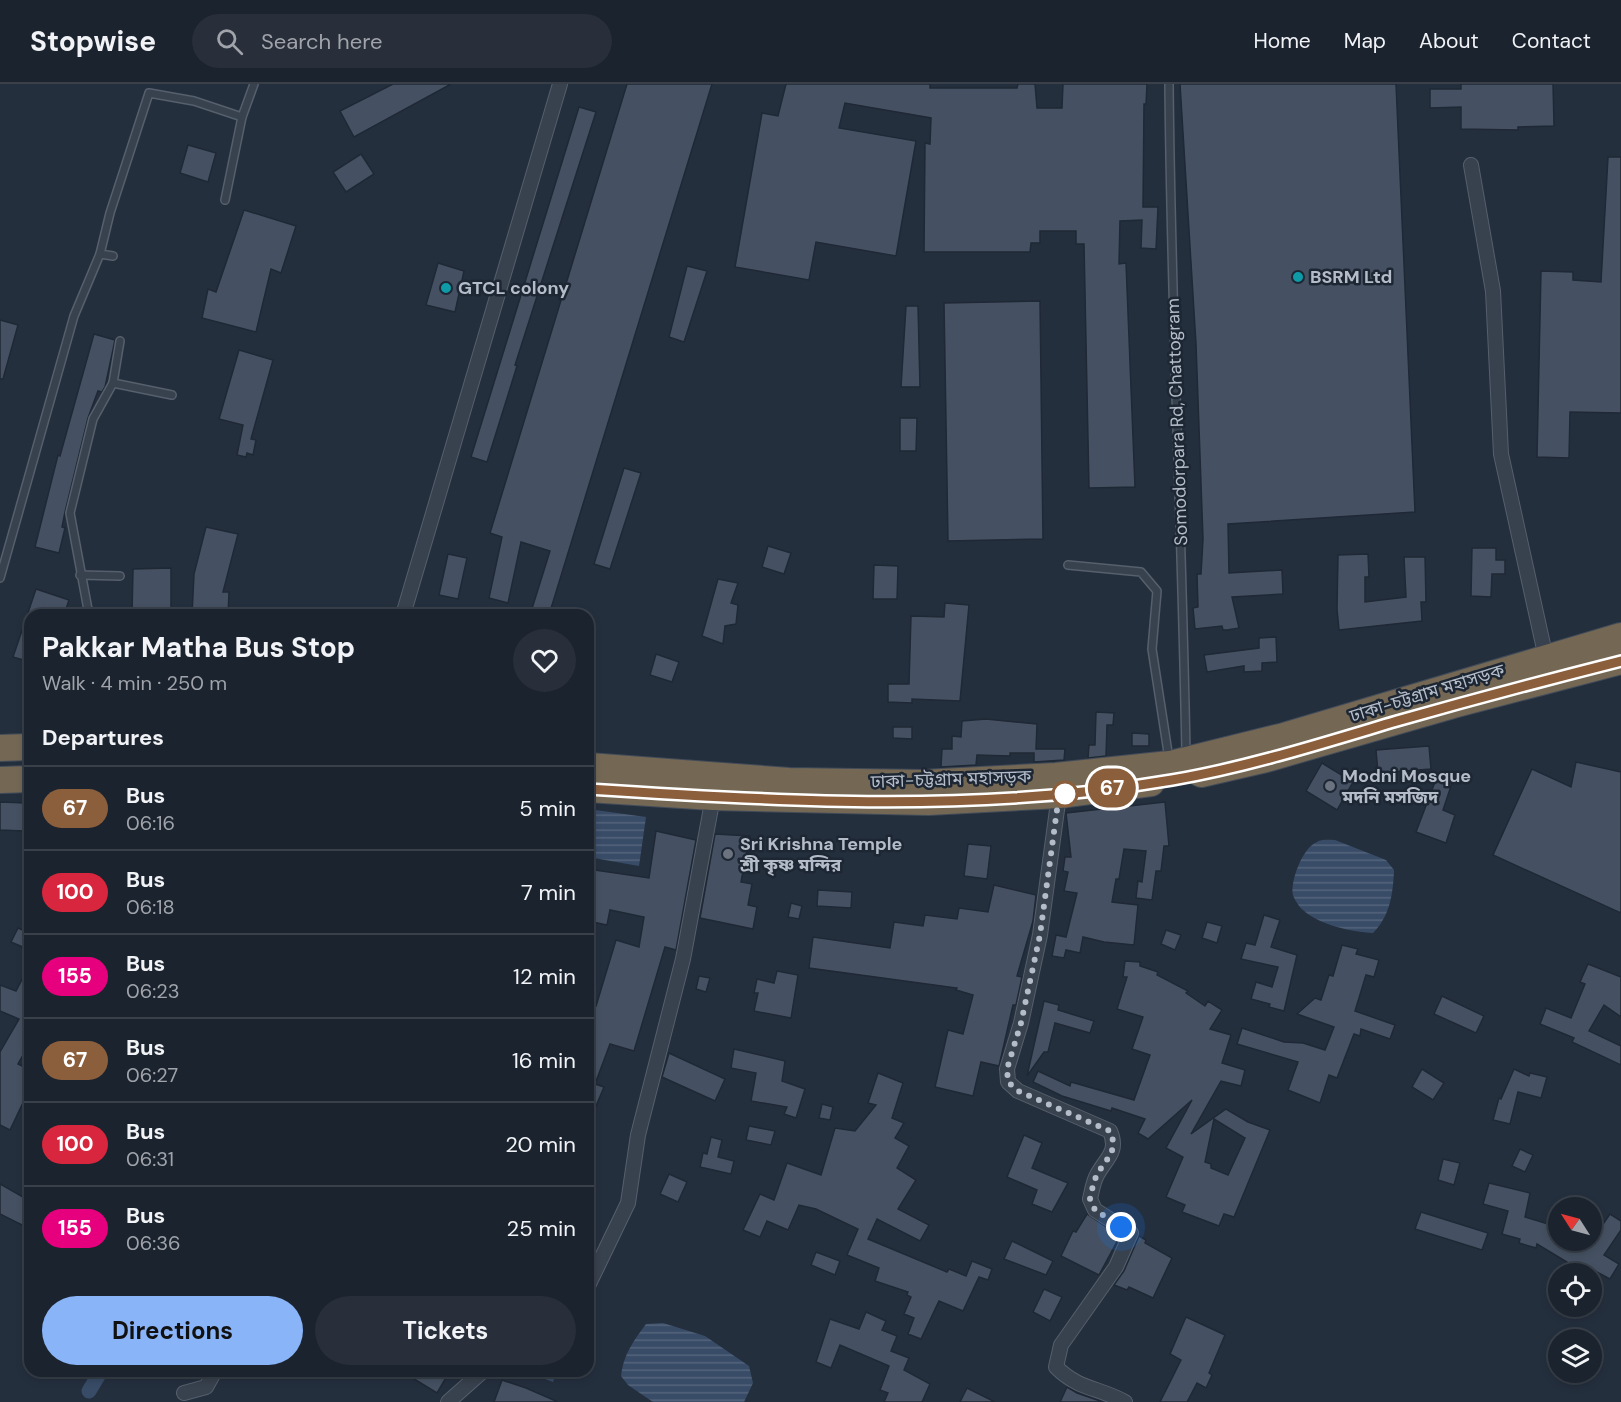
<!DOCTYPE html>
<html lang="en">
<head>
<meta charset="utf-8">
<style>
  :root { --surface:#1b232e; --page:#282f3a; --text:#f1f3f6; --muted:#a0a4aa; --line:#39404a; --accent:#8ab4f8 }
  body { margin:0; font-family:"DM Sans","Noto Sans Bengali",sans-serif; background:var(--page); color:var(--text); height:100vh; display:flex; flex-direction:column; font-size:22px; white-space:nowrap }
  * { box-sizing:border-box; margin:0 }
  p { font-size:20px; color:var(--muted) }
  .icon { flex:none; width:33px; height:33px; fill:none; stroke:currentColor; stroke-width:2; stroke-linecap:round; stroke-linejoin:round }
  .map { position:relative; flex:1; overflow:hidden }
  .details { position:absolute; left:24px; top:525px; width:570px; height:768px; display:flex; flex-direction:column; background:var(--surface); border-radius:18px; box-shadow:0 3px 9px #0003,0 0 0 2px var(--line) }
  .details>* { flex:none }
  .badge { padding:0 12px; border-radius:20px; font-size:21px; line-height:39px }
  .needle { width:39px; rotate:306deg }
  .buttons { position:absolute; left:1548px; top:1113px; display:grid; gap:12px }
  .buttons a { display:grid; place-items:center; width:54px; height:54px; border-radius:50%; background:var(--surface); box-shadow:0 3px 9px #0003,0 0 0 2px var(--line); font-size:30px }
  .you { position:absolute; width:30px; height:30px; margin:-15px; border:4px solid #fff; border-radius:50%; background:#1a73e8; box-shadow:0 0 0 9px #1a73e833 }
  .map>.badge { position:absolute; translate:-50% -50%; box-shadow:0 0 0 3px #fff }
  h2 { padding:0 18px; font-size:22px; line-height:54px }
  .round { display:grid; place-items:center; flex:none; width:63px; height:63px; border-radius:32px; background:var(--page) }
  .head { display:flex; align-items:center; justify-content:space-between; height:102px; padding:0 18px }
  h1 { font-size:28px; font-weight:700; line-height:45px }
  .primary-button { display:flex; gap:12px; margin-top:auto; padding:12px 18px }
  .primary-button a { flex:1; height:69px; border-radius:36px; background:var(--accent); color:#111; font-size:24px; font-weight:700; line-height:69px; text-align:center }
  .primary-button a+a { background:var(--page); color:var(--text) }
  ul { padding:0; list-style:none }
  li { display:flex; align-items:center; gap:18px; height:84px; padding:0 18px; border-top:2px solid var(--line) }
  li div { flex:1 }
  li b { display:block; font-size:22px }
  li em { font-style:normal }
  li .badge { min-width:66px; font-weight:700; text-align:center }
  header { display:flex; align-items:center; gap:36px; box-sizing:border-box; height:84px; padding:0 30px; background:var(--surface); border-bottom:2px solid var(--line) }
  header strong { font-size:28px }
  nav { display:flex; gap:33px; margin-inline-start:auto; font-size:21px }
  .search { width:420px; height:54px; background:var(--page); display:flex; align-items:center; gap:15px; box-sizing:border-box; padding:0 21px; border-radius:33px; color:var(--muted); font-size:22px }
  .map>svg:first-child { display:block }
  .water { fill:url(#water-rules) }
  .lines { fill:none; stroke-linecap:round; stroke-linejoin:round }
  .canal { stroke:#394c67; stroke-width:15 }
  .building { fill:#455162; stroke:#1f2835; stroke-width:1.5; fill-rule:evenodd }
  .lane-casing { stroke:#565f6c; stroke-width:10 }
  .street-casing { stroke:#565f6c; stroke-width:16 }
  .highway-casing { stroke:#434c59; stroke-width:28 }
  .lane { stroke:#38414e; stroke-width:7 }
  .street { stroke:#38414e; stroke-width:14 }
  .highway { stroke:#746855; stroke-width:26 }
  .line-casing { stroke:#fff; stroke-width:14 }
  .line { stroke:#8b5e3c; stroke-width:9 }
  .walk { stroke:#b4bcc9; stroke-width:6; stroke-dasharray:0 10.8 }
  .culture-dot { fill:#0f9aa8; stroke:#1d2633; stroke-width:2 }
  .worship-dot { fill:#6b7280; stroke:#1d2633; stroke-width:2 }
  .stop-dot { fill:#fff; stroke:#8b5e3c; stroke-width:3 }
  .labels { text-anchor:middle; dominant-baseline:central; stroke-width:5; stroke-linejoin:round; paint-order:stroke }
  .poi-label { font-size:18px; font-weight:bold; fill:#b4bcc9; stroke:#1d2633; text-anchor:start }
  .street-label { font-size:18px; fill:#b4bcc9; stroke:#1d2633 }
</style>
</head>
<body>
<header>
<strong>Stopwise</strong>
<div class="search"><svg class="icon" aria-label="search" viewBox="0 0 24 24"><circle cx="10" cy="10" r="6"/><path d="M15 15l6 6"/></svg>Search here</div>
<nav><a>Home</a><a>Map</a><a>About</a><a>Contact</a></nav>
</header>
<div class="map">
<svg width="1621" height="1318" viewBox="0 0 1621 1318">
  <defs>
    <pattern id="water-rules" width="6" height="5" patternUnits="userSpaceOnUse" patternTransform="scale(1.5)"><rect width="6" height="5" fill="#394c67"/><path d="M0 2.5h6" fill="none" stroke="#53647b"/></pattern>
  </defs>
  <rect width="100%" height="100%" fill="#242f3e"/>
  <!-- water -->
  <g class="water">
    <polygon points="588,725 646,733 639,782 588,773"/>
    <path d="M1335 756 1386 776 1394 786C1393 810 1390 832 1373 849 1352 848 1319 841 1303 826 1300 824 1294 815 1293 811 1290 797 1303 763 1317 758 1321 755 1330 756 1335 756Z"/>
    <path d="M663 1239 705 1252 749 1282 753 1299 744 1318H653L628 1301 621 1292C623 1271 634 1256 646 1240Z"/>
    <polygon points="524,1287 557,1287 553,1298"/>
  </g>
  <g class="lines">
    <!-- canal -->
    <polyline class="canal" points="89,1307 101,1287"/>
  </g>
  <!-- building -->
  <g class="building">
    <polygon points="393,0 451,0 354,53 340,27"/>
    <polygon points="627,0 712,0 549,531 530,531 550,467 521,458 508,519 489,514 502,453 490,449"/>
    <polygon points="786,0 930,0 930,4 1017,4 1018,0 1035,0 1037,24 1062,24 1063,0 1147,0 1146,20 1144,20 1143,123 1158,123 1156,165 1141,164 1142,136 1120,137 1119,180 1126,179 1135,403 1089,404 1084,160 1076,160 1076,147 1040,147 1040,159 1031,159 1030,168 924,168 925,59 930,60 931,34 845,19 839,44 916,57 896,172 816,158 809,196 735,183 762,29 778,32"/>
    <polygon points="1180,0 1396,0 1415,428 1228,440 1229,489 1282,486 1283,510 1232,513 1239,544 1227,546 1223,546 1222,542 1195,545 1193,524 1198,523 1197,490 1201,490 1203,455 1196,260"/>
    <polygon points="1461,0 1553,0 1554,42 1518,43 1518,46 1461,45 1461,23 1430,24 1430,5 1461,5"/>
    <polygon points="579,23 596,28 515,281 517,282 487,378 471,373"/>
    <polygon points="188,61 216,69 208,98 180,89"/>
    <polygon points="361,70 374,90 346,108 333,88"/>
    <polygon points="1608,73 1621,73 1621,329 1570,328 1569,374 1537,373 1541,187 1573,188 1573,196 1601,198"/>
    <polygon points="244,126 296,142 281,189 271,185 256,248 202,234 208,205 216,208"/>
    <polygon points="438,179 464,187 455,228 426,221"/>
    <polygon points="687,182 707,187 684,258 669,253"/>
    <polygon points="1040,217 1043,455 948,457 944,219"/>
    <polygon points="906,222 918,222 920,303 901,303"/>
    <polygon points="0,236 18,241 3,295 0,295"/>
    <polygon points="94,250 115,256 105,303 102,308 98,307 88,334 65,428 62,443 65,444 59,469 35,463 58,371 60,372"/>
    <polygon points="239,266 273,276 251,355 256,356 253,371 247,369 246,373 237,371 243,341 219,335"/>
    <polygon points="900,334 917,334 916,367 900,367"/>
    <polygon points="624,384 641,389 610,485 594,480"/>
    <polygon points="206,443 238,450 223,508 229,508 228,531 192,531 194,490"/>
    <polygon points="768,462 791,469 784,490 762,483"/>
    <polygon points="1472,464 1496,464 1496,476 1505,476 1505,490 1492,490 1491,513 1471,512"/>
    <polygon points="448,470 467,474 458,515 439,511"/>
    <polygon points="1368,470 1369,493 1365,493 1365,518 1406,513 1404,473 1425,473 1426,518 1421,518 1422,537 1339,546 1337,525 1338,471"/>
    <polygon points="874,481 898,482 897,515 873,515"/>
    <polygon points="171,484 171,531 132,531 133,485"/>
    <polygon points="718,495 738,499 731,519 738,521 736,540 725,542 723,560 702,552"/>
    <polygon points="36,505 69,516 64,531 30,531 30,578 13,573"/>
    <polygon points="945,519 969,521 960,617 912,615 912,619 888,618 888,600 909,600 911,532 944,533"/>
    <polygon points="1276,553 1277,578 1262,579 1262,587 1244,588 1244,582 1207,588 1204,571 1259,564 1259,554"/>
    <polygon points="656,570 679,578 672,598 650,591"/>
    <polygon points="1096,628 1114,629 1113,641 1107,641 1106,672 1088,674 1089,661 1095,661"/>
    <polygon points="986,635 1037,640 1036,665 1065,665 1064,676 1034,678 1034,669 1010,669 1010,672 977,671 976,681 941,683 942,665 952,665 952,652 961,653 962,637"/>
    <polygon points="893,643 912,643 912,655 893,654"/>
    <polygon points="1132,649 1149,650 1149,662 1132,662"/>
    <polygon points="1429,662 1431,685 1378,689 1376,666"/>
    <polygon points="1576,678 1621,688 1621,829 1493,771 1532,685 1571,703"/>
    <polygon points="1322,679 1353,698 1337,726 1306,707"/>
    <polygon points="1438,690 1454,693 1443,726 1455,731 1446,759 1416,748"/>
    <polygon points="0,718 26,719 24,747 0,746"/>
    <polygon points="1165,718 1169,762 1164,762 1161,787 1156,787 1152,816 1136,814 1138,797 1142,798 1146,767 1124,765 1119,795 1116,795 1112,818 1138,821 1134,861 1104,858 1083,853 1080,869 1066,866 1064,874 1052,872 1056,851 1066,853 1077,809 1064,807 1068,788 1063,787 1065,773 1071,773 1066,729"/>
    <polygon points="656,747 696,756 676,866 665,863 634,967 610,960 595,1000 604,1003 588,1041 588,920 596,922 616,856 639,863 644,833 610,826 607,841 588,837 588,785 649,794"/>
    <polygon points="715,750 750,752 741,798 752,800 748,821 757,823 753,845 700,834"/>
    <polygon points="968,760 991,762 987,795 964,792"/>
    <polygon points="994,801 1036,811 1033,837 1017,892 1022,893 1016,921 1013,921 999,982 981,978 973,1012 935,1003 948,946 963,950 973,911 956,906 957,904 809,884 813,853 890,864 894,838 923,842 925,831 957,835 959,824 988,828"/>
    <polygon points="818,806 852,808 851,824 817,822"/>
    <polygon points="791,819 802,822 799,835 788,833"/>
    <polygon points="1264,831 1280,836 1271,863 1297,871 1284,927 1269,923 1270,920 1251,915 1256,898 1272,903 1278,883 1241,875 1246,859 1255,861"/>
    <polygon points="1207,838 1222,842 1217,859 1202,854"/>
    <polygon points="18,844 30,849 25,864 11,858"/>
    <polygon points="1166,846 1181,851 1175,866 1161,860"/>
    <polygon points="1342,861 1358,865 1356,870 1379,876 1374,893 1366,891 1355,927 1395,941 1390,955 1361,945 1360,952 1354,950 1337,994 1329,991 1320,1019 1288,1006 1298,978 1237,960 1242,944 1284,958 1303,959 1325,966 1334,943 1297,930 1315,914 1321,916 1329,891 1333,892"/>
    <path d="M1125 877 1140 878V882L1158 888 1157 891 1188 907 1186 909 1205 922 1208 917 1222 926 1210 945 1231 951 1222 979 1245 986 1241 1002 1221 997 1191 1050 1226 1025 1248 1038 1270 1046 1234 1133 1224 1130 1219 1142 1182 1128 1185 1121 1166 1113 1183 1073 1166 1064 1192 1016 1148 1055 1138 1049 1145 1035 1112 1024 1111 1027 1062 1012 1033 998 1038 987 1070 1002 1071 998 1134 1016 1150 971 1132 965 1143 933 1117 925 1127 893H1123ZM1214 1035 1245 1054 1228 1091 1211 1084V1080L1205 1078Z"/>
    <polygon points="30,880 30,959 18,980 30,986 30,1004 10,1046 0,1041 0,968 19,935 0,927 0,901 16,907"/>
    <polygon points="1588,880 1621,893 1621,933 1604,921 1589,947 1621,962 1621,981 1572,958 1574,954 1540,940 1546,924 1571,934 1585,900 1580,898"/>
    <polygon points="777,887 798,891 791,934 754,927 758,909 754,909 757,895 774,899"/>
    <polygon points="699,892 710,894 706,908 696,905"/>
    <polygon points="1442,912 1484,932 1476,949 1434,930"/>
    <polygon points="1044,917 1059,921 1058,926 1094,937 1090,949 1055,939 1048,968 1044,968 1027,992"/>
    <polygon points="734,965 785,977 782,997 805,1005 796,1034 784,1030 787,1023 751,1017 756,989 731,984"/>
    <polygon points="669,969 725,995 715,1017 662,993"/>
    <polygon points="1422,985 1444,999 1433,1016 1412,1003"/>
    <polygon points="1514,985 1529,992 1530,989 1547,993 1541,1014 1518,1008 1510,1040 1493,1036 1499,1014 1501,1015"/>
    <polygon points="878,989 903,999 892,1034 904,1039 895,1054 909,1062 897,1084 916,1096 898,1125 929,1141 920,1157 877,1135 868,1155 947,1188 949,1185 966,1192 972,1177 992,1185 988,1196 979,1193 963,1227 939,1217 921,1255 908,1250 914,1234 904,1230 911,1213 907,1211 908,1208 875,1197 879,1184 847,1171 858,1145 816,1125 799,1121 788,1146 767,1137 760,1153 743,1146 760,1110 774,1116 787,1079 821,1091 835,1044 855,1047 876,1021 868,1019"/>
    <polygon points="822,1020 833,1023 830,1036 819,1034"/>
    <polygon points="749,1042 775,1047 771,1061 746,1056"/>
    <polygon points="1024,1051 1042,1059 1032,1084 1068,1099 1052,1128 1032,1120 1037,1106 1007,1093"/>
    <polygon points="711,1053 722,1056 718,1073 734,1077 731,1090 700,1083 703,1069 707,1070"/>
    <polygon points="1520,1065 1533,1071 1525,1088 1512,1082"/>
    <polygon points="1443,1075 1460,1079 1454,1101 1438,1096"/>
    <polygon points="669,1090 687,1098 678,1118 660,1110"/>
    <polygon points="1489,1099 1530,1109 1525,1133 1558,1143 1558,1156 1592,1156 1610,1130 1621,1137 1621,1146 1604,1171 1619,1180 1610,1195 1578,1178 1575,1183 1537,1160 1536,1164 1519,1159 1520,1155 1502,1150 1508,1127 1483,1120"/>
    <polygon points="0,1100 30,1117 30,1145 0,1130"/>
    <polygon points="1421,1128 1488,1149 1482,1166 1415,1145"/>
    <polygon points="1087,1130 1120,1152 1099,1191 1061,1172 1073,1147 1076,1148"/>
    <polygon points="1139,1152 1146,1156 1145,1159 1172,1174 1153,1214 1129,1203 1127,1206 1114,1201 1124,1187"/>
    <polygon points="1012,1157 1053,1177 1046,1191 1004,1175"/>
    <polygon points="816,1168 840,1177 835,1191 811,1181"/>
    <polygon points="1044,1205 1062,1213 1050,1237 1033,1228"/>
    <polygon points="866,1228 886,1237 882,1246 897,1252 891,1267 909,1274 904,1286 930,1300 922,1318 884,1318 888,1309 880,1306 889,1282 840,1261 831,1284 816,1278 830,1235 859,1245"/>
    <polygon points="1186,1233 1225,1251 1209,1289 1212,1291 1206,1304 1197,1299 1187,1318 1160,1318 1181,1276 1170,1270"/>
    <polygon points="401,1287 450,1287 437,1309"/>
    <polygon points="502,1296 526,1304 558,1318 494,1318"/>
    <polygon points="1067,1303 1077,1309 1103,1318 1060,1318"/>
    <polygon points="967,1304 995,1318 960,1318"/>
  </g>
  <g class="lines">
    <defs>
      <g id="lane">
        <path d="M1169 0C1171 223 1182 447 1186 670"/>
        <polyline points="225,116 242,33 254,0"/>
        <polyline points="113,172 100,170 110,129 149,9 194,17 242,33"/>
        <polyline points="120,257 113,299 172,311"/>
        <polyline points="1068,481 1141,488 1157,507 1152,565 1169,675"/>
        <polyline points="80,491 120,492"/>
        <polyline points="0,494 74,232 100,170"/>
        <polyline points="89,531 70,429 93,335 113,299"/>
      </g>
      <g id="street">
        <polyline points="1471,81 1493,207 1501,370 1546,574"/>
        <polyline points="403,531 560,0"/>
        <path d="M1059 711 1040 851 1021 939 1007 985 1008 998 1018 1007 1110 1047C1119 1068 1106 1074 1097 1091 1093 1098 1092 1107 1090 1115L1095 1126 1131 1149 1116 1183 1061 1261 1056 1283C1079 1306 1098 1303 1125 1318"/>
        <polyline points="588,1202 628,1119 638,1051 683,875 713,713"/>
        <polyline points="184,1309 206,1303 215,1287"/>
        <polyline points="448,1318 483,1287"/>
      </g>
      <g id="highway">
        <polyline points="0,664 30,663"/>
        <polyline points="588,682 789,697 923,699 1056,692 1170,680 1284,652 1621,552"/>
        <polyline points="1201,690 1266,675 1453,621 1621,577"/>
        <polyline points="0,696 30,695"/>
        <polyline points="588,705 713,713 928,718 1059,711 1151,699"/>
      </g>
    </defs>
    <!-- lane casing -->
    <use href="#lane" class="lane-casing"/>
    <!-- street casing -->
    <use href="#street" class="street-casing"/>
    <!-- highway casing -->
    <use href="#highway" class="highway-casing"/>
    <!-- lane -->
    <use href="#lane" class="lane"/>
    <!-- street -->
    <use href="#street" class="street"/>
    <!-- highway -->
    <use href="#highway" class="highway"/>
  </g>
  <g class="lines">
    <defs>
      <path id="line" d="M588 705C782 718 980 729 1172 696 1248 683 1323 659 1397 637 1471 616 1546 596 1621 577"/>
    </defs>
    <!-- line casing -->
    <use href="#line" class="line-casing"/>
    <!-- line -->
    <use href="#line" class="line"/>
    <!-- walk -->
    <path class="walk" d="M1065 710 1059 711 1040 851 1021 939 1007 985 1008 998 1018 1007 1110 1047C1119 1068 1106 1074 1097 1091 1093 1098 1092 1107 1090 1115L1095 1126 1121 1143"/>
  </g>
  <!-- markers -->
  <g class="culture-dot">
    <circle cx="1298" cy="193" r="6"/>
    <circle cx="446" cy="204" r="6"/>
  </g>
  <g class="worship-dot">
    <circle cx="1330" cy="702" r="6"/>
    <circle cx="728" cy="770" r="6"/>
  </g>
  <circle class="stop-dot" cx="1065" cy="710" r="12"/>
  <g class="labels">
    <!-- poi labels -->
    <g class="poi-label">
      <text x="1310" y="193">BSRM Ltd</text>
      <text x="458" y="204">GTCL colony</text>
      <text x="1342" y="692">Modni Mosque<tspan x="1342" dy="21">মদনি মসজিদ</tspan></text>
      <text x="740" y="760">Sri Krishna Temple<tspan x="740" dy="21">শ্রী কৃষ্ণ মন্দির</tspan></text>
    </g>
    <!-- street labels -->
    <g class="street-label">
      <text transform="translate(1177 338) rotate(-92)">Somodorpara Rd, Chattogram</text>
      <text transform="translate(1427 609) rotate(-17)">ঢাকা-চট্টগ্রাম মহাসড়ক</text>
      <text transform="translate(951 695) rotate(-2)">ঢাকা-চট্টগ্রাম মহাসড়ক</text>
    </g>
  </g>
</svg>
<div class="buttons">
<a><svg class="needle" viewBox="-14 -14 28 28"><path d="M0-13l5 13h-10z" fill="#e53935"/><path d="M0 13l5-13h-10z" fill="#a0a4aa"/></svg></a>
<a><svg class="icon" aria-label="locate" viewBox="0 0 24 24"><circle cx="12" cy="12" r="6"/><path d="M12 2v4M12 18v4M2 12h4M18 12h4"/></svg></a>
<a><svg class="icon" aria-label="layers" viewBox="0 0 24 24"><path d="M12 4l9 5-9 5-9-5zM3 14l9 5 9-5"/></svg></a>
</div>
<div class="you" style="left:1121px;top:1143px"></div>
<b class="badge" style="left:1112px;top:704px;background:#8b5e3c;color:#fff">67</b>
<section class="details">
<div class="head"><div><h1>Pakkar Matha Bus Stop</h1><p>Walk · 4 min · 250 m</p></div><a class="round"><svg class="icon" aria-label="heart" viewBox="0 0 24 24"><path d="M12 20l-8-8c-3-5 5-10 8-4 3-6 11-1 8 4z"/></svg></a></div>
<h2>Departures</h2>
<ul>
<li><span class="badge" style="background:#8b5e3c;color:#fff">67</span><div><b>Bus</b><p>06:16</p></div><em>5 min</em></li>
<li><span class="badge" style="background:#d7263d;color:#fff">100</span><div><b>Bus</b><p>06:18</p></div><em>7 min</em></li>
<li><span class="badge" style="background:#e6007e;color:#fff">155</span><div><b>Bus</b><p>06:23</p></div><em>12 min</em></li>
<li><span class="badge" style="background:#8b5e3c;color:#fff">67</span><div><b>Bus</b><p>06:27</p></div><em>16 min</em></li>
<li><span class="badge" style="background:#d7263d;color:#fff">100</span><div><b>Bus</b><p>06:31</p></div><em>20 min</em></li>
<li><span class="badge" style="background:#e6007e;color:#fff">155</span><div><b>Bus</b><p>06:36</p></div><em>25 min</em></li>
</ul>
<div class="primary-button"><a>Directions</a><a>Tickets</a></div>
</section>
</div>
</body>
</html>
